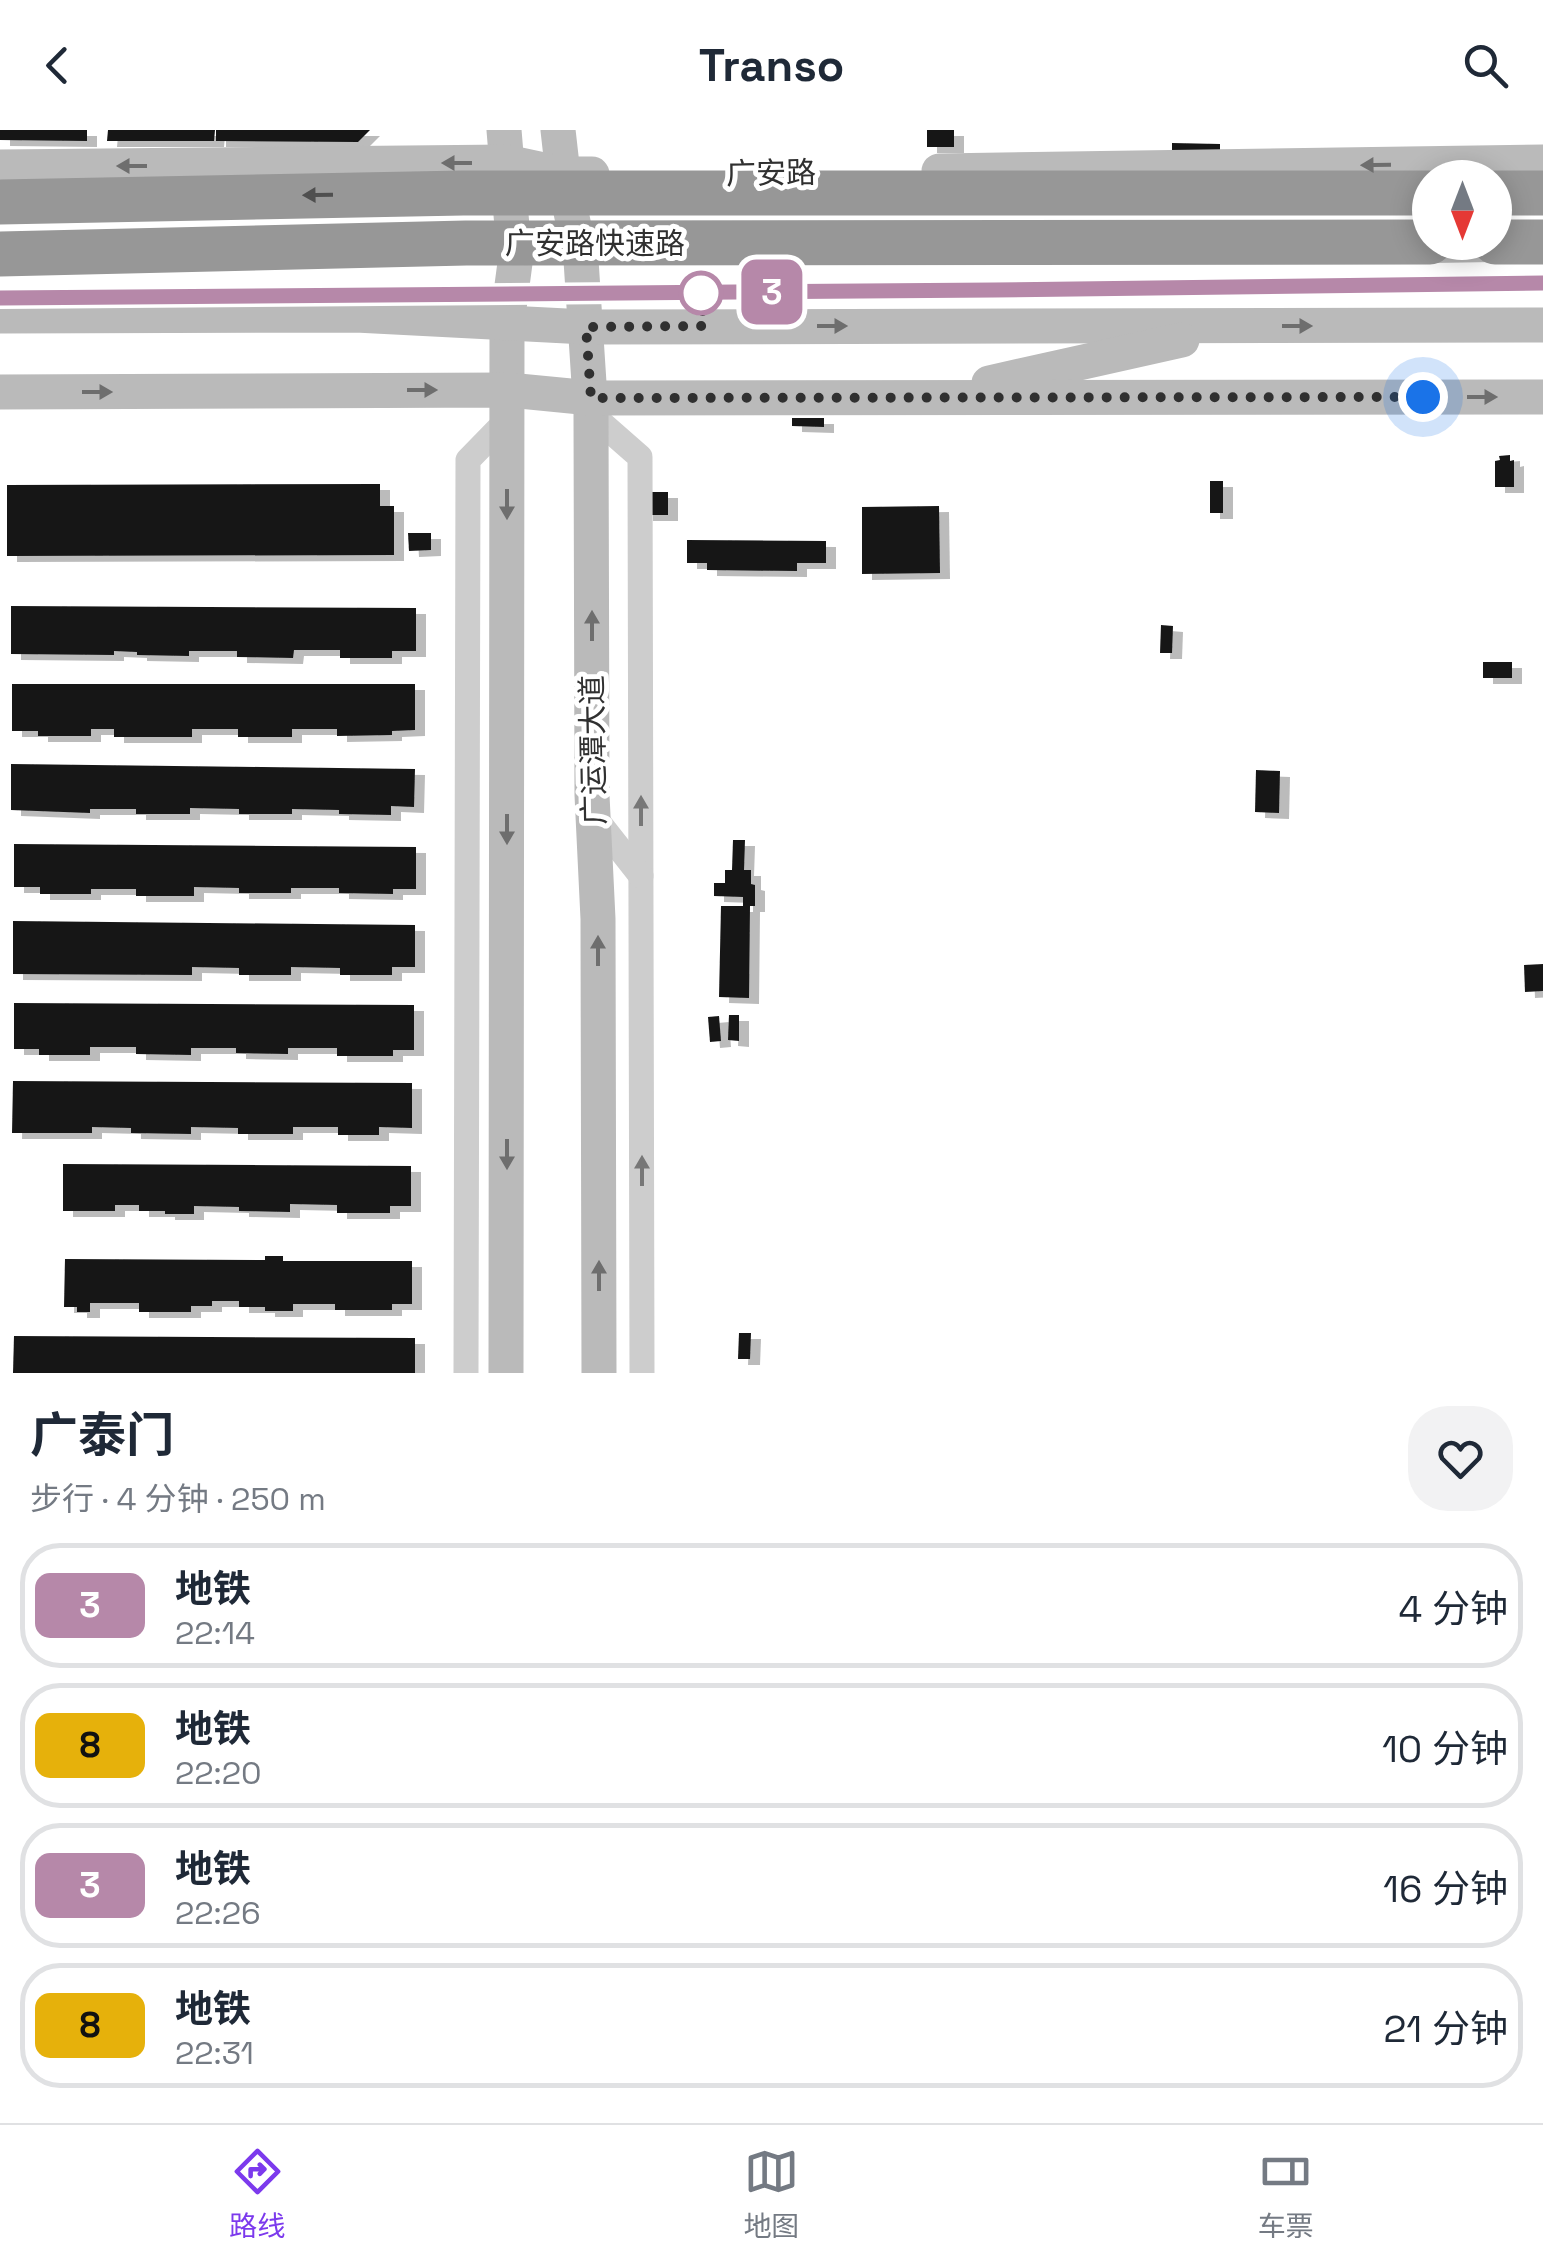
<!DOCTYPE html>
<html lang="zh">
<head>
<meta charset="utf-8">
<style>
  :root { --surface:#fff; --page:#f2f2f3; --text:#1f2937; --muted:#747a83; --line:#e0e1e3; --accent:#7c3aed }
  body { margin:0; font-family:"Space Grotesk","Noto Sans SC",sans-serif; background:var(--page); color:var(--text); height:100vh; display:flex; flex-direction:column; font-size:38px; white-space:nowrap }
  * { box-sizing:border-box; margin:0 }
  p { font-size:32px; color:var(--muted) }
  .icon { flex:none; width:55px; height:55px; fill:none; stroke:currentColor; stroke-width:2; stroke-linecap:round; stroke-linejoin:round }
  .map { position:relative; height:1243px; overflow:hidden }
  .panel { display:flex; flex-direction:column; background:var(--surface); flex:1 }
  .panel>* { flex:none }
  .badge { padding:0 20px; border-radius:15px; font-size:35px; line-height:65px }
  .needle { width:65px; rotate:180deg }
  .fabs { position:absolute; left:1412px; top:30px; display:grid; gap:20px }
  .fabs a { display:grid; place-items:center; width:100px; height:100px; border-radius:50%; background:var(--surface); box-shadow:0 5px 25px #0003; font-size:50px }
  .you { position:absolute; width:50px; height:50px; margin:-25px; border:8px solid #fff; border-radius:50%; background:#1a73e8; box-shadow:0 0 0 15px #1a73e833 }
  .map>.badge { position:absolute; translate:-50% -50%; box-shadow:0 0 0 5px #fff }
  .round { display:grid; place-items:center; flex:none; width:105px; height:105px; border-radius:40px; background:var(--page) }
  .overview { display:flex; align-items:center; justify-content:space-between; height:170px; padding:0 30px }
  h1 { font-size:48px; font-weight:700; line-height:75px }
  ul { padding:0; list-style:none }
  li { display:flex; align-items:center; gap:30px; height:125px; margin:0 20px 15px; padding:0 10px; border:5px solid var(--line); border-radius:40px }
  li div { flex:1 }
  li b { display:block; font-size:38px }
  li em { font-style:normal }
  li .badge { min-width:110px; font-weight:700; text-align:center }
  header { display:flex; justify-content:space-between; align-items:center; height:130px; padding:0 30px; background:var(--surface); font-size:45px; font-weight:700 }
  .menu { display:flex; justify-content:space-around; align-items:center; height:140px; border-top:2px solid var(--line); background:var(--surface); font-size:28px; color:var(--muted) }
  .menu a { display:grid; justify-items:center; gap:5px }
  .menu .selected { color:var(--accent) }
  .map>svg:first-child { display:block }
  .building { fill:#171717; filter:url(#shadow) }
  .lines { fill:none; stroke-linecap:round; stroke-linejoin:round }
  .street { stroke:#cdcdcd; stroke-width:25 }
  .secondary { stroke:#bababa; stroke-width:35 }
  .highway { stroke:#979797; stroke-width:45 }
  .highway-bridge { stroke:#979797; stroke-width:45 }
  .oneway { fill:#6e6e6e }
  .oneway2 { fill:#4f4f4f }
  .oneway3 { fill:#777 }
  .line-casing { stroke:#fff; stroke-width:22 }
  .line { stroke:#b688a9; stroke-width:15 }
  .walk { stroke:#303030; stroke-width:10; stroke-dasharray:0 18 }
  .stop-dot { fill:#fff; stroke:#b688a9; stroke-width:5 }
  .labels { text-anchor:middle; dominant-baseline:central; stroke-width:10; stroke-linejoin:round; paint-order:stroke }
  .street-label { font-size:30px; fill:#303030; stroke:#fff }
</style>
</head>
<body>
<header><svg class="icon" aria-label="back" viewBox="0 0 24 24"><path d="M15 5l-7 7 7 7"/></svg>Transo<svg class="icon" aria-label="search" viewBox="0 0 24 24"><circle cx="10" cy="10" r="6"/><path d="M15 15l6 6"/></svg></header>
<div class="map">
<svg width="1543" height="1243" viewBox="0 0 1543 1243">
  <defs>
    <filter id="shadow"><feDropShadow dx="10" dy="6" stdDeviation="0" flood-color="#0004"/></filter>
  </defs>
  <rect width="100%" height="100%" fill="#fff"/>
  <!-- building -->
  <g class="building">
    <polygon points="0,0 87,0 87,11 0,10"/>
    <polygon points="108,0 215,0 214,11 107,11"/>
    <polygon points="216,0 370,0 358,12 216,11"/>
    <rect x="927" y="0" width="27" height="17"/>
    <polygon points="1172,13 1220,14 1220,29 1172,28"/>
    <polygon points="792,288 824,288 824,297 792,296"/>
    <polygon points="1510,325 1510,331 1514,330 1514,357 1495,357 1495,331 1500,330 1499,326"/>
    <rect x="1210" y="351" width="13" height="32"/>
    <polygon points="380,354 380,376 394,376 394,425 7,426 7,355"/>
    <rect x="643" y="362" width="25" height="23"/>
    <polygon points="939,376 940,443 862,444 862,377"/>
    <polygon points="408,403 431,403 431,420 409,421"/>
    <polygon points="687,410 826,411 826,433 797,433 797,441 707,440 707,433 687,433"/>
    <polygon points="11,476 416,478 416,521 392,521 392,528 340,528 340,520 294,520 293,528 237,527 237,521 189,521 189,526 137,525 137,522 114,521 114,525 11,524"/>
    <polygon points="1161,495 1173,496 1172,523 1160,523"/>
    <rect x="1483" y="532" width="29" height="16"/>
    <polygon points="12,554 415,554 415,600 392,601 392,605 337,606 337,599 292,599 292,607 238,607 238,599 192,599 192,607 114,607 114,599 91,599 91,606 38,606 38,601 12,601"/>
    <polygon points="11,634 415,639 414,677 391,676 391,685 339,684 339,680 292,679 292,684 239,684 239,679 190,678 190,684 136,684 136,679 90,679 90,683 11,680"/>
    <polygon points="1256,640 1280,641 1279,683 1255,682"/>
    <polygon points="733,710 745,710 744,740 751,740 751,754 755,755 755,776 750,776 749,868 719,867 721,776 743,776 743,767 714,766 714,753 725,753 725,740 732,740"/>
    <polygon points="14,714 416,717 416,759 393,759 393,764 339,763 339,758 291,758 291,763 239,763 239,758 194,757 194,766 136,766 136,759 91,759 91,764 40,764 40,757 14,757"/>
    <polygon points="13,791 415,795 415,837 392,837 392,845 340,845 340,838 291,837 291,845 239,845 239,838 192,837 192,845 13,844"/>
    <polygon points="1543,834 1543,861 1525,862 1524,835"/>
    <polygon points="14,873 414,875 414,920 393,920 393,926 337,926 337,918 288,918 288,924 236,923 236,918 191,918 191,925 136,924 136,917 90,917 90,925 39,925 39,919 14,919"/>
    <polygon points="729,885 739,885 739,911 728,910"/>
    <polygon points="719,886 721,911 710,912 708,887"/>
    <polygon points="13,951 412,953 412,998 379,997 379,1005 338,1005 338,997 293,997 293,1004 238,1004 238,998 191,997 191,1004 131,1003 131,998 92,997 92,1003 12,1003"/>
    <polygon points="63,1034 411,1036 411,1076 390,1076 390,1083 337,1083 337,1075 290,1074 290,1082 239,1081 239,1077 194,1076 194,1084 165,1084 165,1081 139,1081 139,1075 115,1075 115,1081 63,1081"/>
    <polygon points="265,1126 283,1126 283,1131 412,1131 412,1174 392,1174 392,1180 335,1180 335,1174 293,1174 293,1181 265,1181 265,1177 239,1177 239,1171 212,1171 212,1176 191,1176 191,1182 139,1182 139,1173 90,1173 90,1182 77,1182 77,1177 64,1177 65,1129 265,1130"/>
    <polygon points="739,1203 751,1203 750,1229 738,1229"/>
    <polygon points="14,1206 415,1208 415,1243 13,1243"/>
  </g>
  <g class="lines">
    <!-- street -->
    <g class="street">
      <polyline points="591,284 640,327 642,1243"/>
      <polyline points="593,685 641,746"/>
      <polyline points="466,1243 468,330 508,289"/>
    </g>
    <!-- secondary -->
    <g class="secondary">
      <polyline points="504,0 515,133 507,193 506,1243"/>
      <polyline points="558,0 563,44 581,130 591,284 592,665 598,789 599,1243"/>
      <polyline points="0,37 507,32 563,44 592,44"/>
      <polyline points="939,41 1543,32"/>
      <polyline points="1404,116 1522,114"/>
      <polyline points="0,186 356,185 586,197 1543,195"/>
      <polyline points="989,253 1182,210"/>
      <polyline points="0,262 508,260 591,268 1543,267"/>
    </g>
    <!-- highway -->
    <g class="highway">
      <polyline points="1495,63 1543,63"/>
      <polyline points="1495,112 1543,112"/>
    </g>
    <!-- highway-bridge -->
    <g class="highway-bridge">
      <polyline points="0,72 463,63 1430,63"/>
      <polyline points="0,124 466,113 1430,112"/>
    </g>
  </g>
  <!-- one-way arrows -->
  <defs><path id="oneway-solid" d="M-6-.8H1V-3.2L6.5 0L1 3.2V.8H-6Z" transform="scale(2.5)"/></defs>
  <g class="oneway">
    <use href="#oneway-solid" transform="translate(457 33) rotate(180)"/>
    <use href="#oneway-solid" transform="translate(1376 35) rotate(179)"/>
    <use href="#oneway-solid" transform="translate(132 36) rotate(180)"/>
    <use href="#oneway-solid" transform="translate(832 196)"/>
    <use href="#oneway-solid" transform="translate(1297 196)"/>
    <use href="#oneway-solid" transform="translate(422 260)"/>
    <use href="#oneway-solid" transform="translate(97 262)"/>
    <use href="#oneway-solid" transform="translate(1482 267)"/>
    <use href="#oneway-solid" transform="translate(507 374) rotate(90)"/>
    <use href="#oneway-solid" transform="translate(592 496) rotate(-90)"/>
    <use href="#oneway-solid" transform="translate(507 699) rotate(90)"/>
    <use href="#oneway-solid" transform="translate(598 821) rotate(-90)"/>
    <use href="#oneway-solid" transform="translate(507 1024) rotate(90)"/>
    <use href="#oneway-solid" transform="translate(599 1146) rotate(-90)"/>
  </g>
  <use class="oneway2" href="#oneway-solid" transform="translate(318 65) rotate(179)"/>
  <g class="oneway3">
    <use href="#oneway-solid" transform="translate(641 681) rotate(-90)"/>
    <use href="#oneway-solid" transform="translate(642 1041) rotate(-90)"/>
  </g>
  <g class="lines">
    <defs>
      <polyline id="line" points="0,168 994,160 1543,153"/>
    </defs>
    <!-- line casing -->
    <use href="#line" class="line-casing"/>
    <!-- line -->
    <use href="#line" class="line"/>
    <!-- walk -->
    <polyline class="walk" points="701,163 704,196 586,197 591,268 1423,267"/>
  </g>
  <!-- markers -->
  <circle class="stop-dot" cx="701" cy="163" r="20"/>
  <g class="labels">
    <!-- street labels -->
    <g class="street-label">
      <text transform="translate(771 43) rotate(-1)">广安路</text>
      <text x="595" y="113">广安路快速路</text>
      <text transform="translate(593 620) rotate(-91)">广运潭大道</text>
    </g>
  </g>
</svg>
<div class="fabs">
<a><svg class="needle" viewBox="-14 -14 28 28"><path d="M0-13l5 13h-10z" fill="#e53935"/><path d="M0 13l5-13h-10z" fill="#747a83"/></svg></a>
</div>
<div class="you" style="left:1423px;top:267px"></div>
<b class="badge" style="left:772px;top:162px;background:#b688a9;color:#fff">3</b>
</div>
<section class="panel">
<div class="overview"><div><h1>广泰门</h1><p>步行 · 4 分钟 · 250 m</p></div><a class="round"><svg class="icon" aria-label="heart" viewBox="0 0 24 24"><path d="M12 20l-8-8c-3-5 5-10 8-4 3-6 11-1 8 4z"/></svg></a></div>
<ul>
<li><span class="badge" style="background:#b688a9;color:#fff">3</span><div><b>地铁</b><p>22:14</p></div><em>4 分钟</em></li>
<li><span class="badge" style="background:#e6b10b;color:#111">8</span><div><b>地铁</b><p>22:20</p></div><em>10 分钟</em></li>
<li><span class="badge" style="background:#b688a9;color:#fff">3</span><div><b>地铁</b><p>22:26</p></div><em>16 分钟</em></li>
<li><span class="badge" style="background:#e6b10b;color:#111">8</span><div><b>地铁</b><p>22:31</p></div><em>21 分钟</em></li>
</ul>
</section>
<nav class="menu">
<a class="selected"><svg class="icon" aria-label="directions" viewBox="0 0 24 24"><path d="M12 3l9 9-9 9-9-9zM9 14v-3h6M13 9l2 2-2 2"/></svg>路线</a>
<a><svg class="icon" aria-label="map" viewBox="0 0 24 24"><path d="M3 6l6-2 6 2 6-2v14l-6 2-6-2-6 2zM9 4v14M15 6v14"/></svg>地图</a>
<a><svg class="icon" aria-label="tickets" viewBox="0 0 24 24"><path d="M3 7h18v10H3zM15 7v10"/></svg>车票</a>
</nav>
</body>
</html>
